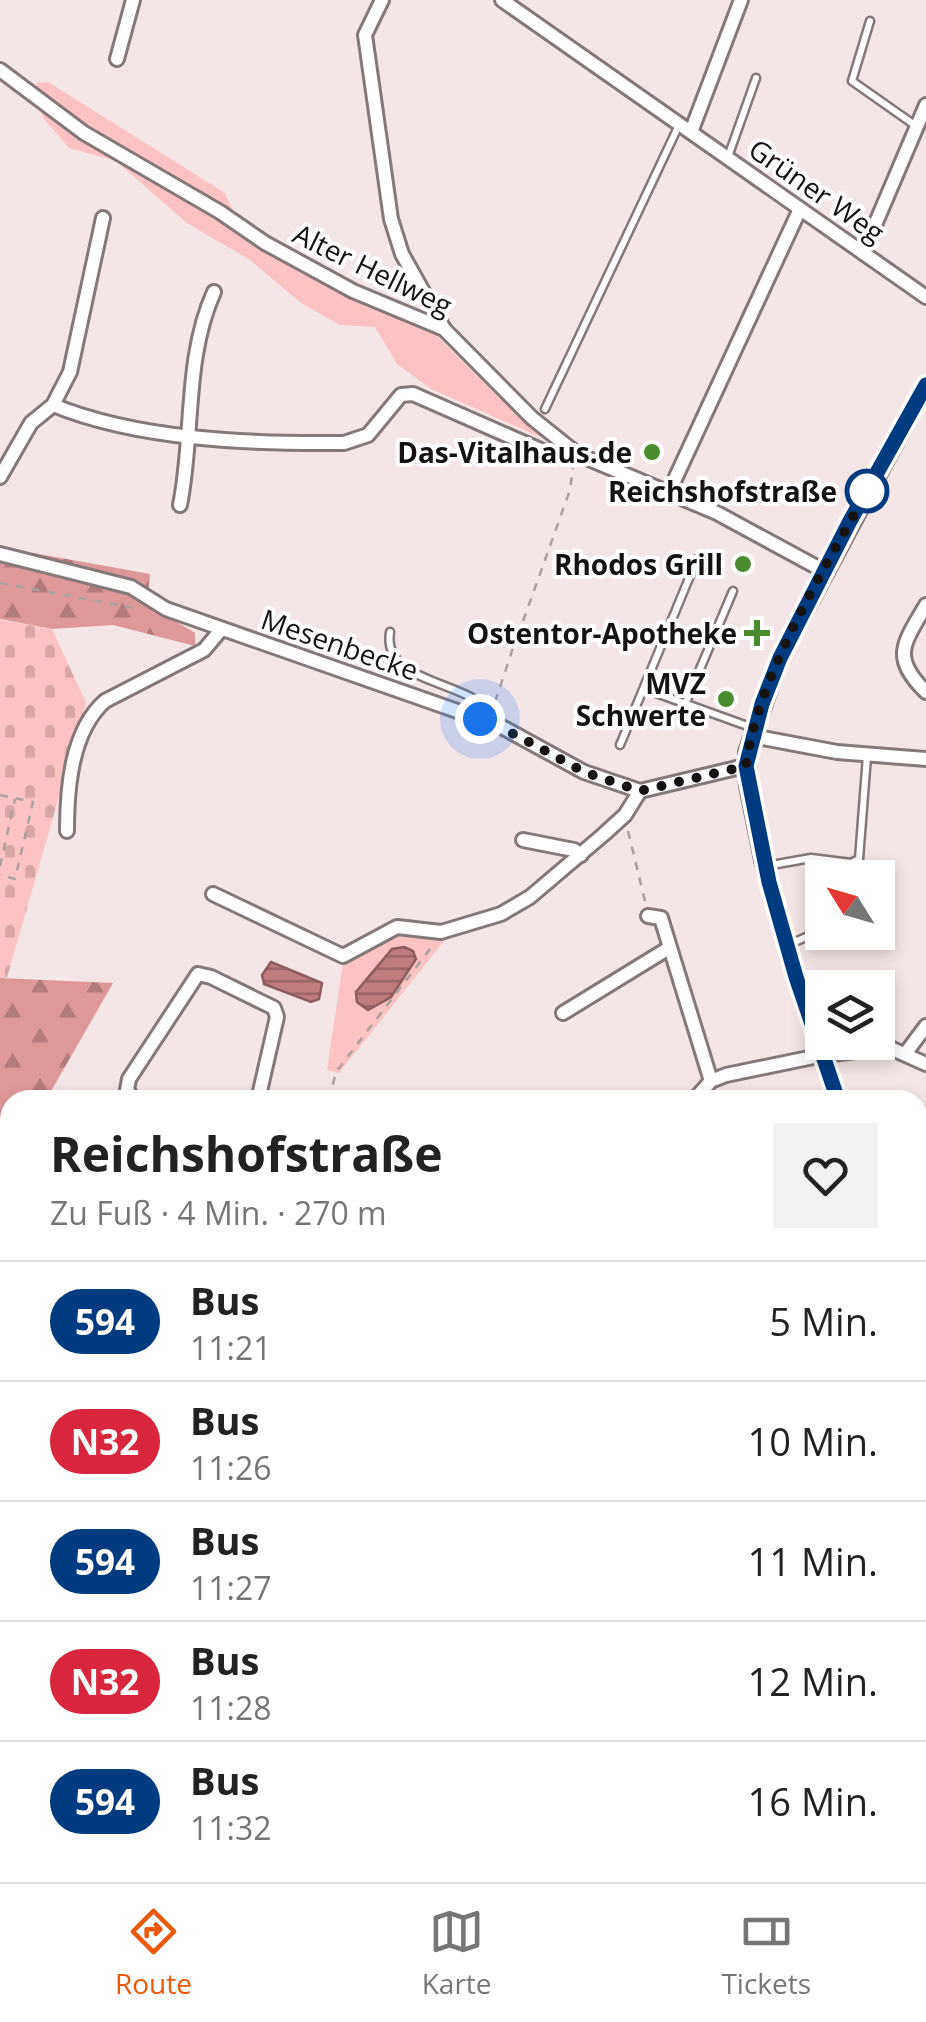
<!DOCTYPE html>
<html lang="de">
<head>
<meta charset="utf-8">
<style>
  :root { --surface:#fff; --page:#f2f2f2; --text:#222; --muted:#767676; --line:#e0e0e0; --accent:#ea580c }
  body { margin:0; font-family:"Open Sans",sans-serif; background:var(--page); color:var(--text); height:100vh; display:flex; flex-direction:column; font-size:38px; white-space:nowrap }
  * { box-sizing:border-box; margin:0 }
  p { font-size:32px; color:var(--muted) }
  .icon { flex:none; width:55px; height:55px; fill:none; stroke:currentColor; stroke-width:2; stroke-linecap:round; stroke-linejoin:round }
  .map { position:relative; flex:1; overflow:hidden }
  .side { position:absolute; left:0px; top:1090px; width:928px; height:792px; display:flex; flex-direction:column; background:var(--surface); border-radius:30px 30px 0 0; box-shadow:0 5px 15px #0003 }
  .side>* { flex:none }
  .badge { padding:0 20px; border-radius:32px; font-size:35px; line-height:65px }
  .needle { width:65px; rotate:307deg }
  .controls { position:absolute; left:805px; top:860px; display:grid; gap:20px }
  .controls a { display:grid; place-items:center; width:90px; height:90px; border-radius:0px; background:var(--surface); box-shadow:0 5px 15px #0003; font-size:50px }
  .you { position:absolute; width:50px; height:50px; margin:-25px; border:8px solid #fff; border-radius:50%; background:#1a73e8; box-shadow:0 0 0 15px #1a73e833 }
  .map>.badge { position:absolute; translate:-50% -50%; box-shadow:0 0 0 5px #fff }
  .round { display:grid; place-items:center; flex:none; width:105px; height:105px; border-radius:0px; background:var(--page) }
  .summary { display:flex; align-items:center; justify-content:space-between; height:170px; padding:0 50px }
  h1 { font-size:48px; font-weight:700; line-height:75px }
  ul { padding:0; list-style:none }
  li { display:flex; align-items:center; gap:30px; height:120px; padding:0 50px; border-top:2px solid var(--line) }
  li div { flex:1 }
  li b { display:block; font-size:38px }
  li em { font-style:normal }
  li .badge { min-width:110px; font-weight:700; text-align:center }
  .tab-bar { display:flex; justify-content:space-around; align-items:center; height:140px; border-top:2px solid var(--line); background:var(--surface); font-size:28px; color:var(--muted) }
  .tab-bar a { display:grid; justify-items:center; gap:5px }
  .tab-bar .on { color:var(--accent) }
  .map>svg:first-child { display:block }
  .green { fill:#fdc2c3 }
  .forest { fill:url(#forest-firs) }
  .cemetery { fill:url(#cemetery-stones) }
  .water { fill:url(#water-rules); stroke:#8d5c5e; stroke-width:2.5 }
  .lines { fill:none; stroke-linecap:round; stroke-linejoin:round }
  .service-casing { stroke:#847878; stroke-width:11 }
  .minor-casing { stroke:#847878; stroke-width:18 }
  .tertiary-casing { stroke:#847878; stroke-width:20 }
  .path { stroke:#aba0a0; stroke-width:2.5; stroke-dasharray:8 8; stroke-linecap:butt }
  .service { stroke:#fff; stroke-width:6 }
  .minor { stroke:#fff; stroke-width:12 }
  .tertiary { stroke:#fff; stroke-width:15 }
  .line-casing { stroke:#fff; stroke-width:22 }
  .line { stroke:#003b80; stroke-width:15 }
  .walk { stroke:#171212; stroke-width:10; stroke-dasharray:0 18 }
  .poi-dot { fill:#498b2e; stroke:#fff; stroke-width:4 }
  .stop-dot { fill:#fff; stroke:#003b80; stroke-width:5 }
  .labels { text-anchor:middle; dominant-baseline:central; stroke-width:8; stroke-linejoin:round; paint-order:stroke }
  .street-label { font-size:28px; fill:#171212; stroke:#fff }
  .poi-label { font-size:28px; font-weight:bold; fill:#171212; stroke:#fff; text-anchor:end }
  .stop-label { font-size:28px; font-weight:bold; fill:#171212; stroke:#fff; text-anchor:end }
</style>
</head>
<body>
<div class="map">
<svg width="926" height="1882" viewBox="0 0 926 1882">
  <defs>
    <pattern id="forest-firs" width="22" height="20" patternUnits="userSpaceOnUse" patternTransform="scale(2.5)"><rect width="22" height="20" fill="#df989a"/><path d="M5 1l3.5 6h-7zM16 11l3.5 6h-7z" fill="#b47b7c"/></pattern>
    <pattern id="cemetery-stones" width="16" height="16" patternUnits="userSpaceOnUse" patternTransform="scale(2.5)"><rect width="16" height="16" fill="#fdc2c3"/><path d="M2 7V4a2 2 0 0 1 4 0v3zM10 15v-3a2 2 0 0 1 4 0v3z" fill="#d8a6a6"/></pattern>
    <pattern id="water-rules" width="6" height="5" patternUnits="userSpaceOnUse" patternTransform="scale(2.5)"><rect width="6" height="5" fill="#c07b7e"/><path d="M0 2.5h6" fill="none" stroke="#9b6366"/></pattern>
  </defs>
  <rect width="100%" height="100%" fill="#f4e6e6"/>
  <!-- green -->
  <g class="green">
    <polygon points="48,82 225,193 245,238 353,294 429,328 499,398 547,440 431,389 397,364 375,327 340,325 301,303 250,260 187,223 116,161 69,148 43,118 36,83"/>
    <polygon points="398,934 447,937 339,1073 327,1070 343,963"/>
    <polygon points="286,1872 576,1872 577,1882 283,1882"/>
  </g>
  <!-- forest -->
  <g class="forest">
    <polygon points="0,547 150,574 147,604 195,633 195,646 113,625 52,629 0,619"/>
    <polygon points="0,978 113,983 46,1100 10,1100 10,1320 0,1334"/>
    <polygon points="885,1872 887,1882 577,1882 576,1873"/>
  </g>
  <!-- cemetery -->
  <polygon class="cemetery" points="0,620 52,629 86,703 7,977 0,978"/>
  <!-- water -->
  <g class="water">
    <polygon points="404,947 413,951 416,959 391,997 368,1010 357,1002 356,992 392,949"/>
    <polygon points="271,962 322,983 319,999 311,1002 264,984 262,975"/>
  </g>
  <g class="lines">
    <defs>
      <g id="service">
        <polyline points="870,21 852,81 916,126"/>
        <polyline points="728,157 756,78"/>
        <polyline points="545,409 679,125"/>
        <path d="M390 632C381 689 483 678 499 725"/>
        <polyline points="645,689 753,728"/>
        <polyline points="686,702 733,591"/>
        <polyline points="620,745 697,559"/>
        <polyline points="766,866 811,858 851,863 859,859 867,756"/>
        <polyline points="788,945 822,930"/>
      </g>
      <g id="minor">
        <polyline points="382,0 365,35 391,219 402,254 444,329"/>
        <polyline points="502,0 926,297"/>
        <polyline points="117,59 133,0"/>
        <polyline points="0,70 84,133 220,212 265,243 353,291 444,329 532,418 577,454 717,513 824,571"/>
        <polyline points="691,132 741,0"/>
        <polyline points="863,253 926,105"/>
        <path d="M53 405C138 440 252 444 344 443L368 435 401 395 413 394 552 455 577 454"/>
        <polyline points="0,477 31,423 53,405 70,372 103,218"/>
        <polyline points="669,492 800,209"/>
        <path d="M180 505C194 436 184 358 214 292"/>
        <polyline points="0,554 131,587 166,609 500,726 584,772 640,791 745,766"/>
        <path d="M926 605C904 643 890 657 926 692"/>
        <polyline points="752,736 837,752 926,759"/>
        <path d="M67 831C67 789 71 731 105 701L204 650 220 631"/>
        <polyline points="523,840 574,850 581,855"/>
        <polyline points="213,894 343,956 397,927 441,932 501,914 530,897 603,835 625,815 640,791"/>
        <polyline points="648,916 661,918 711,1081"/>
        <polyline points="563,1013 669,948"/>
        <polyline points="905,1054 926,1026"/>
        <polyline points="134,1100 127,1090 129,1079 198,974 211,977 274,1008 277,1017 258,1100"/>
        <polyline points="694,1100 711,1081 726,1075 823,1055 888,1047 926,1064"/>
        <polyline points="918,1196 926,1200"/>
        <polyline points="918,1298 926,1307"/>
        <polyline points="0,1466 10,1460"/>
        <polyline points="918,1585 926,1579"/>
        <polyline points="893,1872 895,1882"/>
      </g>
      <g id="tertiary">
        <polyline points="838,1100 796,977 763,860 748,786 747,752 780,658 926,385"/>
        <polyline points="918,1486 926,1496"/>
      </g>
    </defs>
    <!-- service casing -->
    <use href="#service" class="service-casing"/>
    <!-- minor casing -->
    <use href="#minor" class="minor-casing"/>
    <!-- tertiary casing -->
    <use href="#tertiary" class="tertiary-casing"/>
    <!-- path -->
    <g class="path">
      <polyline points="0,583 139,609"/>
      <polyline points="504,633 517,638 570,490 573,468"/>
      <polyline points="495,702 516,639"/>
      <polyline points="0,795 33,802 15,879 0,875"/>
      <polyline points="628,831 645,901"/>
      <polyline points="0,866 15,799"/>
      <polyline points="329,1100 336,1072 433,945"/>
      <polyline points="0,1837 10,1839"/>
      <polyline points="182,1872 217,1882"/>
    </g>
    <!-- service -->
    <use href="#service" class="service"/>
    <!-- minor -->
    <use href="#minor" class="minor"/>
    <!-- tertiary -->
    <use href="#tertiary" class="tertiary"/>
  </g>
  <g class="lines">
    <defs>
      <polyline id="line" points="838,1100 796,977 769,882 746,766 762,704 780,658 850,521 926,385"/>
    </defs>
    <!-- line casing -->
    <use href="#line" class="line-casing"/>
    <!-- line -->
    <use href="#line" class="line"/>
    <!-- walk -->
    <path class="walk" d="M480 719 518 736 584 772 640 791 746 766C757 677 824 570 867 491"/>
  </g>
  <!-- markers -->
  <g class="poi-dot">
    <circle cx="652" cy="452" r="10"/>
    <circle cx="743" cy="564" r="10"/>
    <path d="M752 618h10v10h10v10h-10v10h-10v-10h-10v-10h10z"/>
    <circle cx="726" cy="699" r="10"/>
  </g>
  <circle class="stop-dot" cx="867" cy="491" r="20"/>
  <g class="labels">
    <!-- street labels -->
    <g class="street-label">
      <text transform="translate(817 190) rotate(35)">Grüner Weg</text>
      <text transform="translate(373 269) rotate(26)">Alter Hellweg</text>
      <text transform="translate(340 644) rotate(19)">Mesenbecke</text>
    </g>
    <!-- poi labels -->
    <g class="poi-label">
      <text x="632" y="452">Das-Vitalhaus.de</text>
      <text x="723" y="564">Rhodos Grill</text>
      <text x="737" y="633">Ostentor-Apotheke</text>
      <text x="706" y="683">MVZ<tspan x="706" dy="32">Schwerte</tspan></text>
    </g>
    <!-- stop labels -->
    <g class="stop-label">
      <text x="837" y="491">Reichshofstraße</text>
    </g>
  </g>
</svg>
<div class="controls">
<a><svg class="needle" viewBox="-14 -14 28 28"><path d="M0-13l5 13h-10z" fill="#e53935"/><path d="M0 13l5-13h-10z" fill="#767676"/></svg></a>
<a><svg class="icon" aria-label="layers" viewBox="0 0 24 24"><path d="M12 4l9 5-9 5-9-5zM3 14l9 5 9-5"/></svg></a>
</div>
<div class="you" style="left:480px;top:719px"></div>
<section class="side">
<div class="summary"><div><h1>Reichshofstraße</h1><p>Zu Fuß · 4 Min. · 270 m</p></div><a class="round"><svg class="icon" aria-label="heart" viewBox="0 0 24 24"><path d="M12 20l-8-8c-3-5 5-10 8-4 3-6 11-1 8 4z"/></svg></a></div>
<ul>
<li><span class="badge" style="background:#003b80;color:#fff">594</span><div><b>Bus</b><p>11:21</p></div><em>5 Min.</em></li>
<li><span class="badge" style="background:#d7263d;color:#fff">N32</span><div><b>Bus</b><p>11:26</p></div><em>10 Min.</em></li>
<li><span class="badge" style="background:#003b80;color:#fff">594</span><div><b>Bus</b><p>11:27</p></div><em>11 Min.</em></li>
<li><span class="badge" style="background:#d7263d;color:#fff">N32</span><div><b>Bus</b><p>11:28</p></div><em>12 Min.</em></li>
<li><span class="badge" style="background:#003b80;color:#fff">594</span><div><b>Bus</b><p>11:32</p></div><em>16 Min.</em></li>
</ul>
</section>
</div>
<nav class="tab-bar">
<a class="on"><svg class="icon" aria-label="directions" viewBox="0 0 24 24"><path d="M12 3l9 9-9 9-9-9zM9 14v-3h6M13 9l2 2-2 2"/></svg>Route</a>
<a><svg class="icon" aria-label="map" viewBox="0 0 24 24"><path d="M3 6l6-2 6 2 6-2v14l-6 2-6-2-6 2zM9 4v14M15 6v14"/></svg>Karte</a>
<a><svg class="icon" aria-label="tickets" viewBox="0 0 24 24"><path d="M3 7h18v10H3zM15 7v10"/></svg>Tickets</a>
</nav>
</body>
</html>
